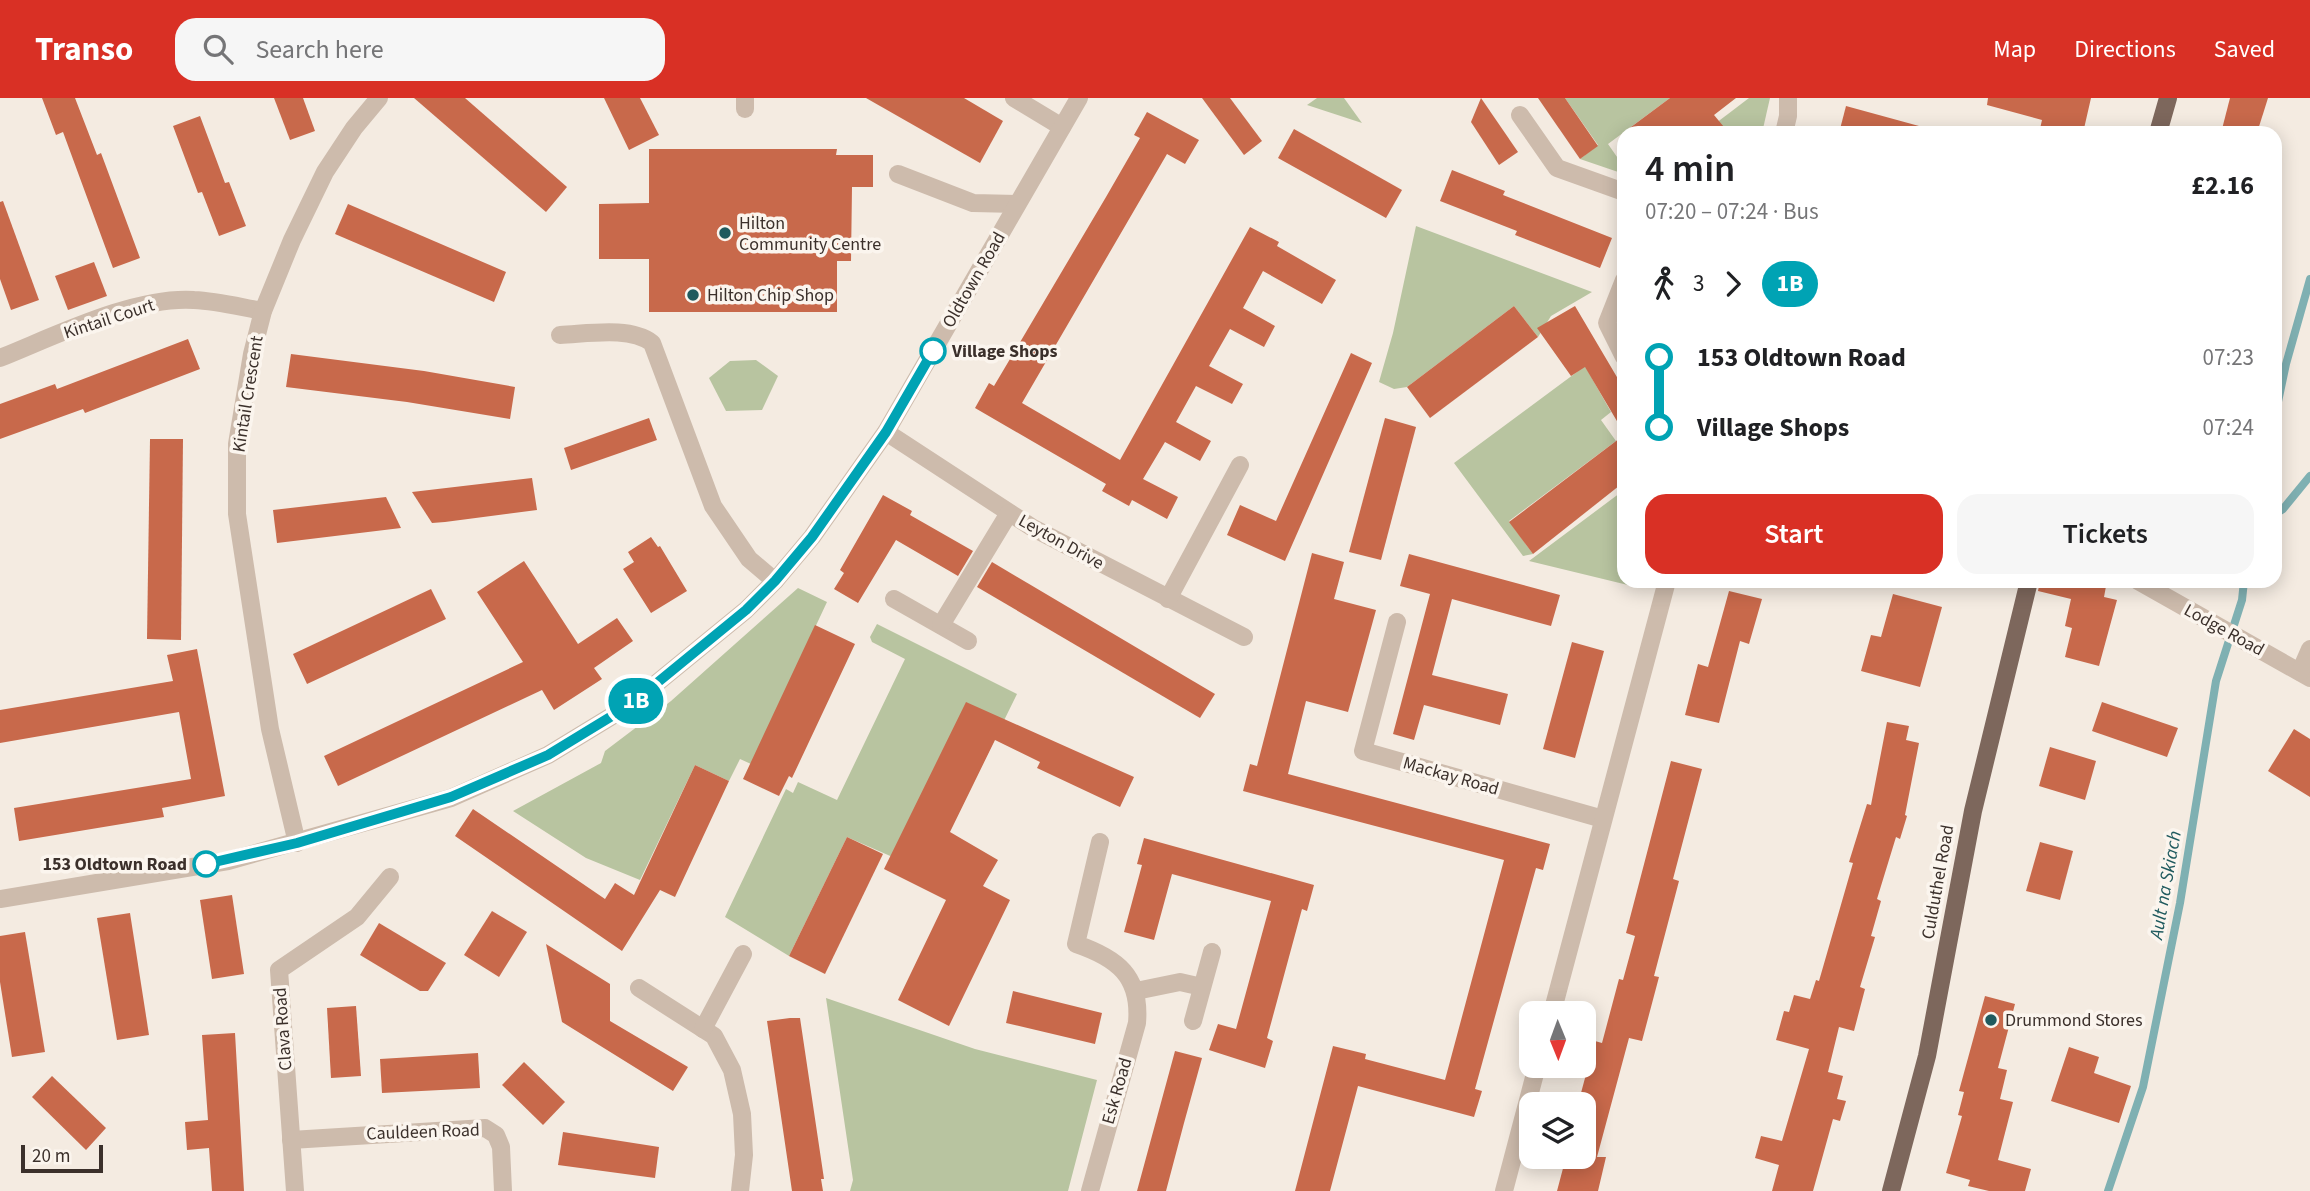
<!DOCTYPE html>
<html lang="en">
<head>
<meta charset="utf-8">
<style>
  :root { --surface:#fff; --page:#f6f6f6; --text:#202124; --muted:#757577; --accent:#d93025 }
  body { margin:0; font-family:"Source Sans 3",sans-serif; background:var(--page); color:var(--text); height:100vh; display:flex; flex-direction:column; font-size:26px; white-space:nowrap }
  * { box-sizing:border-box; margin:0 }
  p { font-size:23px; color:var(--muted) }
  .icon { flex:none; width:38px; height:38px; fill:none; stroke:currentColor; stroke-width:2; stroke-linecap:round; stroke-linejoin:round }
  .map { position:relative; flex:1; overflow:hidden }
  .panel { position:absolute; left:1617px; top:28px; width:665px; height:462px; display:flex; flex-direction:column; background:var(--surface); border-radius:21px; box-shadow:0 4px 18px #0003 }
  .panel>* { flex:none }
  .badge { padding:0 14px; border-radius:23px; font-size:24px; line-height:46px }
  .needle { width:46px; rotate:179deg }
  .buttons { position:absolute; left:1519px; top:903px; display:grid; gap:14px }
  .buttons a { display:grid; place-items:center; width:77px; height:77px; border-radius:14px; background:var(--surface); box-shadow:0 4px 18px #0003; font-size:35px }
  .scale { position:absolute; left:21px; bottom:18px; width:82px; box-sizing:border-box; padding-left:7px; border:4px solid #3b302b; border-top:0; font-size:19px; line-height:24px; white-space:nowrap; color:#3b302b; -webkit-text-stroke:5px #fbf5ee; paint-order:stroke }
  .map>.badge { position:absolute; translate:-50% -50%; box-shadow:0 0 0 4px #fff }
  .legs { display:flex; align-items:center; gap:10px; height:77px; padding:0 28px; font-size:23px }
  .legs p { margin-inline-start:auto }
  .head { display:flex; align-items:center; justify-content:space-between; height:119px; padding:0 28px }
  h1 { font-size:38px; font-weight:600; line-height:52px }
  .action { display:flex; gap:14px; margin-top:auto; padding:14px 28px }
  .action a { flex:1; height:80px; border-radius:21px; background:var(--accent); color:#fff; font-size:28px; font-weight:600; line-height:80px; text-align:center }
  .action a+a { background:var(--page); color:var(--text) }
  ul { padding:0 28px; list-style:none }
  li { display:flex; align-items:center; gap:24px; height:70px; font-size:26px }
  li i { display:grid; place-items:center; width:10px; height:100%; margin:0 9px; background:currentColor }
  li i::after { content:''; width:18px; height:18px; margin:-9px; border:5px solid; border-radius:50%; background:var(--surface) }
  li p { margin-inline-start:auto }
  li:first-child i { background:linear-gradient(#0000 50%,currentColor 0) }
  li:last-child i { background:linear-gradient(currentColor 50%,#0000 0) }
  header { display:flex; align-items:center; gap:42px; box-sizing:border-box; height:98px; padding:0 35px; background:var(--accent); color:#fff }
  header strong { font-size:33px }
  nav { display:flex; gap:38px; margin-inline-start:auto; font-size:24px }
  .search { width:490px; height:63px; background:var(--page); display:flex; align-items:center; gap:18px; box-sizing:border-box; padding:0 24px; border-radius:21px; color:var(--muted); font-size:26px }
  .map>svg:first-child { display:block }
  .green { fill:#b8c4a0 }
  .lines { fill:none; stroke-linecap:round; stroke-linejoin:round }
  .stream { stroke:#7fb0b2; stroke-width:8 }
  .building { fill:#c8694b }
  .minor { stroke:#cdbbac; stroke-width:18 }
  .major { stroke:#7d675c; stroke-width:18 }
  .line-1-casing { stroke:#fff; stroke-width:16 }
  .line-1 { stroke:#00a3b4; stroke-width:10 }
  .poi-dot { fill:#1f5a5e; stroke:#fbf5ee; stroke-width:2.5 }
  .stop-1-dot { fill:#fff; stroke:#00a3b4; stroke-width:3.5 }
  .labels { text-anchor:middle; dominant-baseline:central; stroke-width:7; stroke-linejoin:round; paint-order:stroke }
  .poi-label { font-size:18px; fill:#3b302b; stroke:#fbf5ee; text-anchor:start }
  .street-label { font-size:18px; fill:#3b302b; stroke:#fbf5ee }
  .stop-label { font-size:18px; font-weight:bold; fill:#3b302b; stroke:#fbf5ee; text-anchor:start }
  .water-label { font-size:19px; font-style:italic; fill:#1f5a5e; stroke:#fbf5ee }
</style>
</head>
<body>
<header>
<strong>Transo</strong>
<div class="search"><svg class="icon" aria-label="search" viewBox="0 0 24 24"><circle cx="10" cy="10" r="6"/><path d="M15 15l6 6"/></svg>Search here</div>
<nav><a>Map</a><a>Directions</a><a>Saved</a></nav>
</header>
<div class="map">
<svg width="2310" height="1093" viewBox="0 0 2310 1093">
  <rect width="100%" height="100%" fill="#f4ebe1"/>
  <!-- green -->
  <g class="green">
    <polygon points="1317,0 1344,0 1362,25 1307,7"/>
    <polygon points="1565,0 1670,0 1608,46 1624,69 1624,76 1580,61 1598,47"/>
    <polygon points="1749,0 1770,0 1762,35 1703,35"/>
    <polygon points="1416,128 1592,194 1551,218 1538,239 1514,208 1407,289 1394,291 1379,284 1393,235"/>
    <polygon points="756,262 778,278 762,312 726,313 709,280 730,263"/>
    <polygon points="1585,268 1611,314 1601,322 1616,343 1509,423 1533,456 1523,458 1454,365"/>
    <polygon points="1624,392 1624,483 1633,483 1632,488 1529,463"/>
    <polygon points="798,490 827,504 751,666 740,661 729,683 695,667 640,782 586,760 513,713 601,665 605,653 671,603"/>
    <polygon points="877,526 1017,596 929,775 847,739 789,858 725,819 786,691 793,695 798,684 837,702 905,561 872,544 870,539"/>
    <polygon points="826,900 975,951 1097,982 1068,1093 850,1093 853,1082"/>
  </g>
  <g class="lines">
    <!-- stream -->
    <g class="stream">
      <polyline points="2275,318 2286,266 2310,181"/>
      <polyline points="2275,416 2283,411 2310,378"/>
      <polyline points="2108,1093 2143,989 2180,805 2216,583 2242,502 2244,483"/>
    </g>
  </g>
  <!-- building -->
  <g class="building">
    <polygon points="42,0 75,0 97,57 101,55 140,160 113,170 63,34 56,37"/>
    <polygon points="274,0 303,0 315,33 290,42"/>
    <polygon points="414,0 465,0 567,89 546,114"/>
    <polygon points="604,0 640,0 659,37 629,52"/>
    <polygon points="866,0 964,0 1003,23 980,65"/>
    <polygon points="1202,0 1230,0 1262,43 1244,57"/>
    <polygon points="1481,0 1518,54 1499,67 1471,24"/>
    <polygon points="1538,0 1565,0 1598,48 1580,61"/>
    <polygon points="1670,0 1736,0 1714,17 1729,35 1623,35"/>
    <polygon points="1988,0 2091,0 2083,35 2039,35 2042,22 1987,7"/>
    <polygon points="2230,0 2268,0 2257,35 2221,35"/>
    <polygon points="1846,8 1919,28 1918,35 1839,35"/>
    <polygon points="1147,14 1199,42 1185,66 1167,56 1022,305 1120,362 1250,129 1279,144 1277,148 1336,182 1322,206 1263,173 1243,210 1275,228 1264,249 1230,231 1209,268 1243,286 1232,306 1196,288 1176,324 1211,343 1200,363 1165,344 1143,381 1178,399 1167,421 1132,402 1129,408 1102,393 1106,386 975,310 989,285 994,288 1106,99 1140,40 1134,37"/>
    <polygon points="200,18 225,85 229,84 246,128 219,138 202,94 198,95 173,28"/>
    <polygon points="1294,31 1402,92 1386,120 1278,60"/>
    <polygon points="649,51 837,51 836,57 873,57 873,89 852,89 851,163 837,163 837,214 649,214 649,161 599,161 599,106 649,105"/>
    <polygon points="1452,72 1505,93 1503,97 1612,140 1600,170 1515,137 1517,133 1440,103"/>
    <polygon points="3,103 39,202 11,212 0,181 0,104"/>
    <polygon points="348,106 506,174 494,204 335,136"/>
    <polygon points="94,164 107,198 68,212 55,178"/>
    <polygon points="1514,208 1538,239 1430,320 1407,289"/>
    <polygon points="1575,208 1624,291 1624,335 1585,269 1571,278 1537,230"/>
    <polygon points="188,241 200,271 85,315 83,311 0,341 0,306 55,286 57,291"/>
    <polygon points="1351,255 1372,265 1285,463 1227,437 1240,407 1276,423"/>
    <polygon points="291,256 424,273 515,289 510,321 407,304 286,289"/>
    <polygon points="649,320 657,342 571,372 564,350"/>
    <polygon points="1385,320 1416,329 1381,462 1349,454"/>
    <polygon points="1624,337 1624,384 1533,456 1509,424"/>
    <polygon points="150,341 183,341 181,542 147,541"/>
    <polygon points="532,380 537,412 445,424 432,425 412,394"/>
    <polygon points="883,397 912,413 910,417 973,453 958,478 896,442 858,505 834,491 844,475 840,472"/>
    <polygon points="386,399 401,430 277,445 273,412"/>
    <polygon points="651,439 658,449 660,448 687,493 651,515 623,471 634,464 628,454"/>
    <polygon points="1312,455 1344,464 1334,501 1376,512 1348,614 1306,603 1288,676 1550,746 1543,772 1536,770 1475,991 1482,993 1474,1019 1358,988 1330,1093 1295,1093 1333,948 1366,956 1365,961 1445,982 1504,762 1243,693 1250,666 1257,668"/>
    <polygon points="1409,456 1560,497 1551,528 1452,501 1432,577 1508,596 1500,627 1424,607 1414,642 1393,636 1430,496 1400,488"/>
    <polygon points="524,463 578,546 617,520 633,543 594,570 602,581 554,612 542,592 338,688 324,658 523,564 477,494"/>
    <polygon points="992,464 1215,596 1200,620 977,489"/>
    <polygon points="2040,483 2107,483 2104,499 2117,502 2099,568 2065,559 2072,530 2065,528 2071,501 2038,493"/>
    <polygon points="431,491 446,521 307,586 293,556"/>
    <polygon points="1729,493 1762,501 1749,546 1740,543 1719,625 1685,617 1698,566 1708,569"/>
    <polygon points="1893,496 1942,509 1920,589 1861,573 1871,537 1881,539"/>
    <polygon points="815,527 855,546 792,680 789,678 779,698 743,681"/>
    <polygon points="1572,544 1604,553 1575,660 1543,651"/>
    <polygon points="197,551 225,698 162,710 164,719 19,743 14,710 191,681 179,614 0,645 0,612 173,583 167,557"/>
    <polygon points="966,604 1134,679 1120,709 1037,670 1040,664 995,642 950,734 998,762 983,788 1010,802 949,928 898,902 946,802 884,771"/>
    <polygon points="2102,604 2178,630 2167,659 2092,633"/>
    <polygon points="1887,624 1909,628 1906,642 1919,645 1905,717 1907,718 1900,741 1896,739 1877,801 1881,803 1871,838 1875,839 1860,889 1865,891 1854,933 1839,929 1828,974 1843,978 1837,1001 1846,1003 1840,1023 1833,1021 1813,1093 1772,1093 1779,1067 1755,1060 1761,1038 1782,1043 1809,951 1776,942 1784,913 1789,914 1794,897 1810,901 1816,882 1819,883 1853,765 1849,764 1867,706 1871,707"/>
    <polygon points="2294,631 2310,641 2310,699 2268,673"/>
    <polygon points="2050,649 2096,663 2085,702 2039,688"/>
    <polygon points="1671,663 1702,671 1673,781 1679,783 1654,878 1659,879 1642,943 1629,940 1597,1059 1606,1059 1598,1093 1557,1093 1566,1059 1584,1059 1584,1006 1578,1006 1595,943 1602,945 1619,881 1623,882 1635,838 1626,835"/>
    <polygon points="695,667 729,683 675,799 660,792 622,853 455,738 473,711 605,801 615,785 634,797"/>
    <polygon points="847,739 883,756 825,876 789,858"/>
    <polygon points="1144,740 1314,787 1307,813 1302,811 1267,940 1273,943 1265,970 1209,952 1218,926 1236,931 1271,803 1172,776 1154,842 1124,834 1142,767 1137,766"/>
    <polygon points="2040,744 2073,753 2060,802 2026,793"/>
    <polygon points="232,797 244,876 212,881 200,802"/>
    <polygon points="492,813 527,834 499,879 464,857"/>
    <polygon points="130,815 149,937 117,942 97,820"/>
    <polygon points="379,825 446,865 428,893 420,893 360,857"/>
    <polygon points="25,834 45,954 12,959 0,884 0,838"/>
    <polygon points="546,846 610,886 610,923 688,969 673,993 562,924"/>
    <polygon points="1013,893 1102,915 1095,946 1006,925"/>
    <polygon points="1985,898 2015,906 1998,970 2007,972 2000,1001 2013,1004 1998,1062 2031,1071 2025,1093 1989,1093 1968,1088 1970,1082 1946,1075 1962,1018 1958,1017 1964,994 1959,993"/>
    <polygon points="356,908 361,978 331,980 327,910"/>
    <polygon points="790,920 800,920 824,1081 821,1081 823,1093 792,1093 767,923"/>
    <polygon points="235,935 244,1093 212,1093 209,1050 187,1052 185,1024 208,1022 202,937"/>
    <polygon points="2069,949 2099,959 2094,975 2131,988 2119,1025 2051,1003"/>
    <polygon points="1175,953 1202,960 1184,1025 1166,1093 1137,1093"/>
    <polygon points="478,955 480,990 382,995 380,961"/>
    <polygon points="524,964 565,1004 543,1027 502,987"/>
    <polygon points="52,978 106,1030 86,1052 32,999"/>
    <polygon points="563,1034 659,1049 655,1080 558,1067"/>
  </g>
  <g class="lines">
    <!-- minor -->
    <g class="minor">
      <polyline points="1014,0 1062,29"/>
      <polyline points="745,11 745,0"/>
      <polyline points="1520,17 1557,70 1624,94"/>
      <polyline points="1784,35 1788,18 1788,0"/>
      <polyline points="898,76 973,105 1017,106"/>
      <polyline points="1624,182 1607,225 1624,259"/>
      <path d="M560 237C587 236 630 228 652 245L713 408 749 461 775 483"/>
      <path d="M0 260C55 238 135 198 194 202 217 203 240 209 263 213"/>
      <polyline points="886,334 1033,430 1244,539"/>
      <polyline points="2138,483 2310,580"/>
      <polyline points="894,501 968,543"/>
      <polyline points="1168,501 1240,367"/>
      <polyline points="1397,524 1363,653 1603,721"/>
      <polyline points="941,527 1009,415"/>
      <polyline points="2300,574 2310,551"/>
      <polyline points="297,745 270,631 237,416 237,346 252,256 263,213 292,142 325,74 354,30 379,0"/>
      <polyline points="0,801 228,763 451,700 548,657 630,607 746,512 775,483 812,439 886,334 1079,0"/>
      <polyline points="639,890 714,938 732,972 742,1016 744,1057 740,1093"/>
      <polyline points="1136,893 1180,884 1202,889"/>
      <polyline points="1552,915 1667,483"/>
      <polyline points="1193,923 1212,854"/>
      <polyline points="703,931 743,856"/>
      <polyline points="291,1042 485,1030 496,1037 501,1049 503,1093"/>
      <polyline points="295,1093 279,872 357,819 390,779"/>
      <path d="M1090 1093 1137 925C1141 878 1117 860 1076 846L1100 744"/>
      <polyline points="1504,1093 1537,968"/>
    </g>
    <!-- major -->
    <g class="major">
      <polyline points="2158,35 2168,0"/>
      <polyline points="1891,1093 1927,958 1973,713 2029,483"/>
    </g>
  </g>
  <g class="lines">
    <defs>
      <polyline id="line-1" points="206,766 297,745 451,699 548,657 630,607 746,512 775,483 812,439 886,334 933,253"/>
    </defs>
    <!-- line-1 casing -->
    <use href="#line-1" class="line-1-casing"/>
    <!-- line-1 -->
    <use href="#line-1" class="line-1"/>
  </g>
  <!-- markers -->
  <g class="poi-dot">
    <circle cx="725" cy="135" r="7"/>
    <circle cx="693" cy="197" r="7"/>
    <circle cx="1991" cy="922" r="7"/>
  </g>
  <g class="stop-1-dot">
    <circle cx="933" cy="253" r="12"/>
    <circle cx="206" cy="766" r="12"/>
  </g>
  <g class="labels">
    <!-- poi labels -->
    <g class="poi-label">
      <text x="739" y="125">Hilton<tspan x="739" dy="21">Community Centre</tspan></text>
      <text x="707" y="197">Hilton Chip Shop</text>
      <text x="2005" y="922">Drummond Stores</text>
    </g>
    <!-- street labels -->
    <g class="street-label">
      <text transform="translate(974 182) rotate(-60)">Oldtown Road</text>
      <text transform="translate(109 221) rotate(-18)">Kintail Court</text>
      <text transform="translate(248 296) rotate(-81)">Kintail Crescent</text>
      <text transform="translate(1061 444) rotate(29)">Leyton Drive</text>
      <text transform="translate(2224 532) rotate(29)">Lodge Road</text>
      <text transform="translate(1451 678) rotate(16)">Mackay Road</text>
      <text transform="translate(1938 784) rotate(-80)">Culduthel Road</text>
      <text transform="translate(283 931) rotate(-94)">Clava Road</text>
      <text transform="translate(1117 993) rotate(-74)">Esk Road</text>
      <text transform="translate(423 1034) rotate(-2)">Cauldeen Road</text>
    </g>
    <!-- stop labels -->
    <g class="stop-label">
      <text x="952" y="253">Village Shops</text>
      <text x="187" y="766" text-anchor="end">153 Oldtown Road</text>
    </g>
    <!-- water labels -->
    <g class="water-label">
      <text transform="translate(2166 787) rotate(-80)">Ault na Skiach</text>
    </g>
  </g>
</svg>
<div class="buttons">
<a><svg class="needle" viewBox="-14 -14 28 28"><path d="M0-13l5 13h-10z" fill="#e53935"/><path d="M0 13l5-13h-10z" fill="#757577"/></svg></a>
<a><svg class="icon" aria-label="layers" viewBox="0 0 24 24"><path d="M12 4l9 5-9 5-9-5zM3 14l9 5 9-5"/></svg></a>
</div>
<div class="scale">20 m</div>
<b class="badge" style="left:636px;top:603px;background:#00a3b4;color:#fff">1B</b>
<section class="panel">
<div class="head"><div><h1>4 min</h1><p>07:20 – 07:24 · Bus</p></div><b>£2.16</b></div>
<div class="legs"><svg class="icon" aria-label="walk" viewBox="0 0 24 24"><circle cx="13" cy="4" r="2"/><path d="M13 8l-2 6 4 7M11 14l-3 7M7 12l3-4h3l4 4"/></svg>3<svg class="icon" aria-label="forward" viewBox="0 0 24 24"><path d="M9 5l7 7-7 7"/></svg><b class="badge" style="background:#00a3b4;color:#fff">1B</b></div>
<ul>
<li><i style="color:#00a3b4"></i><b>153 Oldtown Road</b><p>07:23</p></li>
<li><i style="color:#00a3b4"></i><b>Village Shops</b><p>07:24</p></li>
</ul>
<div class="action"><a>Start</a><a>Tickets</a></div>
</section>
</div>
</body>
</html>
